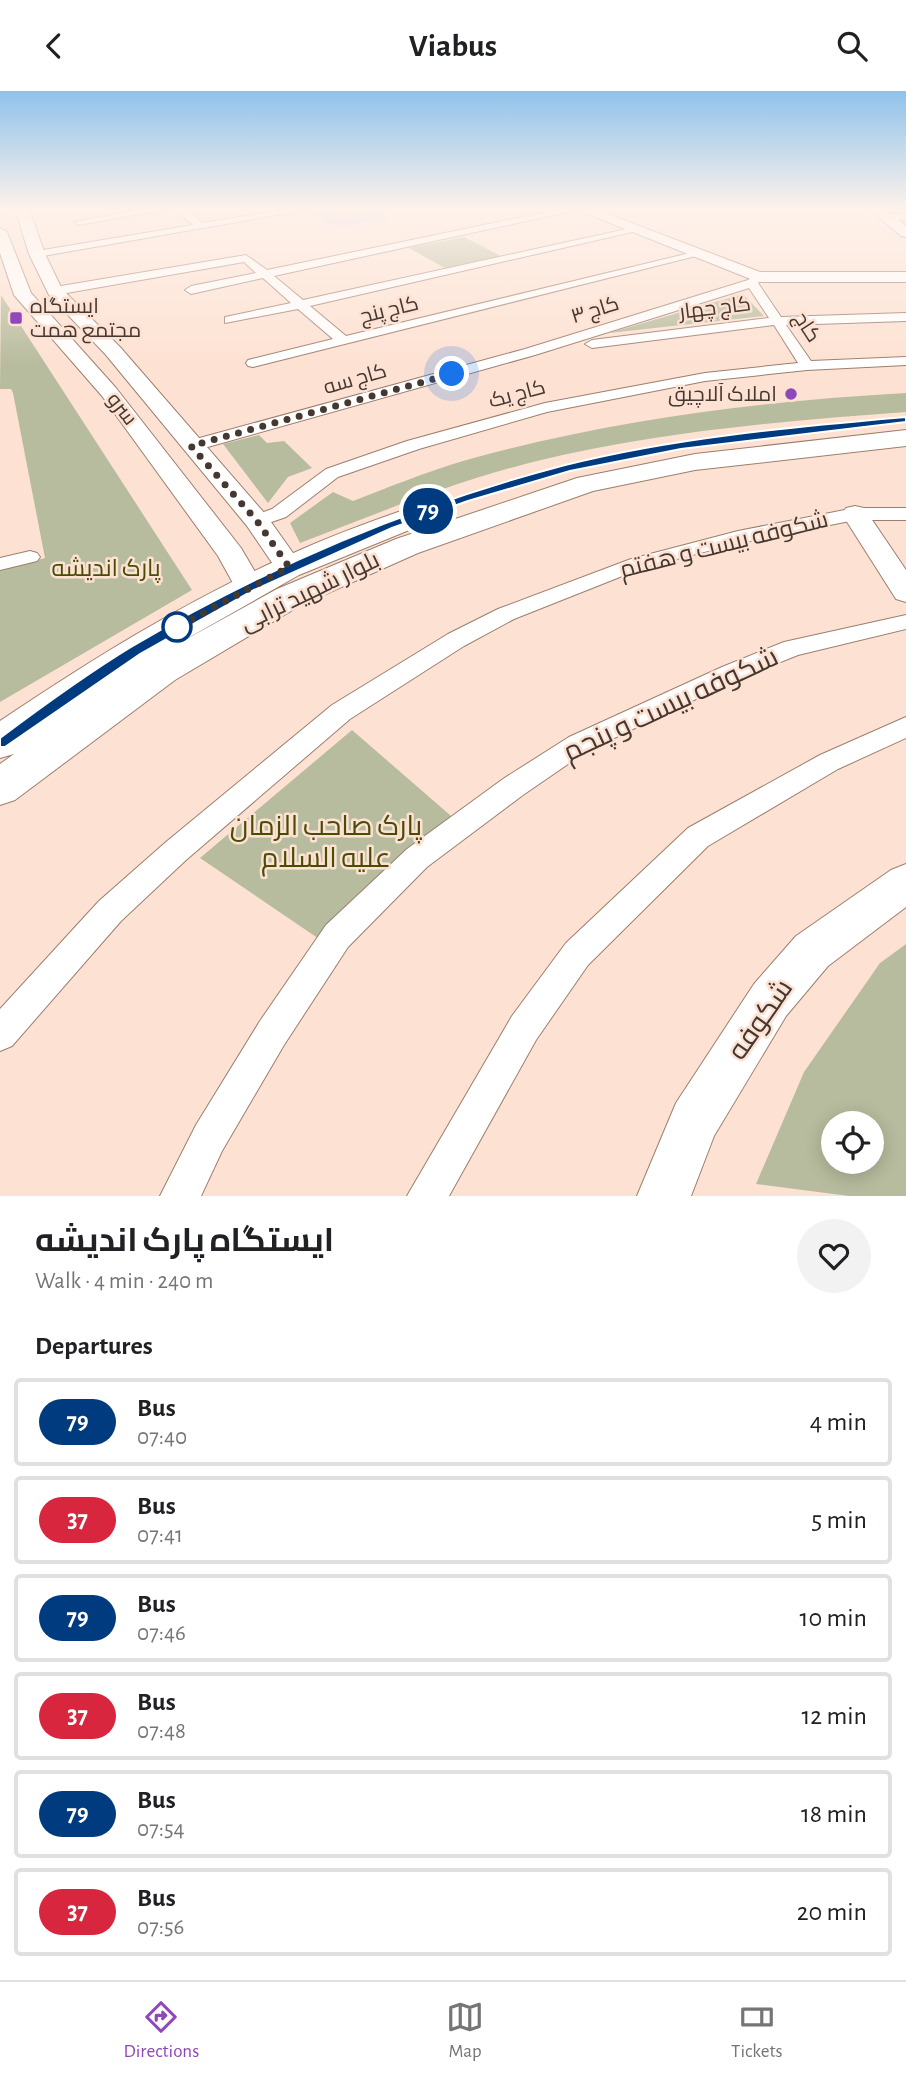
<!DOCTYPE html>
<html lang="en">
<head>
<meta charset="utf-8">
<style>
  :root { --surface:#fff; --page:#f2f2f2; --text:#202124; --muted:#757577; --line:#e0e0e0; --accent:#9047ba }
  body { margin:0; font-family:"Alegreya Sans",Cairo,sans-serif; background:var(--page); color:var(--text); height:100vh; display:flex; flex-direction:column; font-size:26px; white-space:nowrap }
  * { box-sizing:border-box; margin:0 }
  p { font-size:23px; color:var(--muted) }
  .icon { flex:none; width:38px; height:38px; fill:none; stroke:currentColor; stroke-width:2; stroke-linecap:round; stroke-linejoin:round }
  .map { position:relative; height:1105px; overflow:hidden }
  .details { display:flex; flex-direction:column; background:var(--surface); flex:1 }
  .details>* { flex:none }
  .badge { padding:0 14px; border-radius:23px; font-size:24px; line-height:46px }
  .fabs { position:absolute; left:821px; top:1020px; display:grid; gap:14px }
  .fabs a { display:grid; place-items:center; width:63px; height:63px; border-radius:50%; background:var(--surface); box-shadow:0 4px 18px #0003; font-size:35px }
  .you { position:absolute; width:35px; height:35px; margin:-18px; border:5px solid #fff; border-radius:50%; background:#1a73e8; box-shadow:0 0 0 10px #1a73e833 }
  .map>.badge { position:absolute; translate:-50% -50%; box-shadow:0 0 0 4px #fff }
  h2 { padding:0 35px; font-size:26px; line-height:63px }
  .round { display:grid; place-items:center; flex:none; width:74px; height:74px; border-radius:37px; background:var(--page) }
  .overview { display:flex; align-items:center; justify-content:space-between; height:119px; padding:0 35px }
  h1 { font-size:33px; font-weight:700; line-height:52px }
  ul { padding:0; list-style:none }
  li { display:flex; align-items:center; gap:21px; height:88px; margin:0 14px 10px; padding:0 21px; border:4px solid var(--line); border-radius:7px }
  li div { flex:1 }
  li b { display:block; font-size:26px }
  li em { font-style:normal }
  li .badge { min-width:77px; font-weight:700; text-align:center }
  header { display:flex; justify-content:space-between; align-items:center; height:91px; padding:0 35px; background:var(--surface); font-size:32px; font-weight:700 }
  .dock { display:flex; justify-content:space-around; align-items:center; height:98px; border-top:2px solid var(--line); background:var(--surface); font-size:19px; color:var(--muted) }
  .dock a { display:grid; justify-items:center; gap:4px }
  .dock .active { color:var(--accent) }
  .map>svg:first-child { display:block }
  .green { fill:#b8bc9e; fill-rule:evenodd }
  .building { fill:#dfcaf0 }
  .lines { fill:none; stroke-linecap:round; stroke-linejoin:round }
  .street-casing { stroke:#9d7e6d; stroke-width:2 }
  .secondary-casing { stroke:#9d7e6d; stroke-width:2 }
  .primary-casing { stroke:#9d7e6d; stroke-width:2 }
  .street { fill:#fff; fill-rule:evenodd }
  .secondary { fill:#fff; fill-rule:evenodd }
  .primary { fill:#fff; fill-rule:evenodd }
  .line { fill:#003b80; stroke:#fff; stroke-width:2 }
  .walk { stroke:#453831; stroke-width:7; stroke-dasharray:0 12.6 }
  .poi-dot { fill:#9047ba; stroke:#fde2d3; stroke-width:2.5 }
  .stop-dot { fill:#fff; stroke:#003b80; stroke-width:3.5 }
  .labels { text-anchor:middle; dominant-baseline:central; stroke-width:5; stroke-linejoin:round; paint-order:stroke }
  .far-poi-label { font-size:21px; fill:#453831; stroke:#fde2d3; text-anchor:start }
  .far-street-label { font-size:21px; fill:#453831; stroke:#fde2d3 }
  .street-label { font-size:24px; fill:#453831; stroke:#fde2d3 }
  .park-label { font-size:24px; fill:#484d06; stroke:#fde2d3 }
  .near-street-label { font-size:28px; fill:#453831; stroke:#fde2d3 }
  .near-park-label { font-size:28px; fill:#484d06; stroke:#fde2d3 }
</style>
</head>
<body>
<header><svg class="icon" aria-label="back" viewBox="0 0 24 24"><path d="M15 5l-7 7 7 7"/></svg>Viabus<svg class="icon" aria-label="search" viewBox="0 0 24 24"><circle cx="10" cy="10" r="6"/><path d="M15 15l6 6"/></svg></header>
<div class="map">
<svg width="906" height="1105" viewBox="0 0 906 1105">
  <rect width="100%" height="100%" fill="#fde2d3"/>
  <!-- green -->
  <g class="green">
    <polygon points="464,146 501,165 445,177 409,157"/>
    <polygon points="743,203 764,225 609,242"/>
    <polygon points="1,204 192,499 0,611 0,479 45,467 13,302 11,298 0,298"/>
    <path d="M906 302V321C782 330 657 341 537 370 456 390 378 422 300 452L290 432 333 401 353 410C389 396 426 381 463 370 605 330 760 310 906 302Z"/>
    <polygon points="259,344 267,352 284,350 312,377 288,386 268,412 223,353"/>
    <polygon points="352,639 458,731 325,852 200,767"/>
    <path d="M906 853V1105H849L756 1093 804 981 880 872ZM833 1032H872V1071H833Z"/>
  </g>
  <!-- building -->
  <polygon class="building" points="313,118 385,118 386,129 336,137 311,121"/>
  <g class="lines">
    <defs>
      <g id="street">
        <polygon points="142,118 167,118 79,134 74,131"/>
        <polygon points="173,118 185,118 203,132 287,118 311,118 37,166 31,163 37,160 193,134"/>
        <polygon points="561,118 581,118 274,185 303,209 636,136 641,139 310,215 346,245 698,160 704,163 253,276 248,275 246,272 248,269 333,248 298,218 225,232 225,226 291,212 263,187 191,203 185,199 191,195 256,182 244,171 55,204 49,200 55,196 246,164 267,179"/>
        <polygon points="886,123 906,123 906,129 882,128 881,126"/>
        <polygon points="758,182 764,186 758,192 781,226 906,222 906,230 786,234 811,270 906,266 906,274 807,279 705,290 547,321 419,358 338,386 286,426 257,436 247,430 250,426 272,418 326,378 407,350 545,312 705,282 798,272 774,234 592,257 585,253 592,249 769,227 749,197 535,264 197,359 191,360 183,355 185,351 525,258 748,189"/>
        <polygon points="855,417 906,417 906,429 855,429 740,452 645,476 514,528 464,555 350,628 186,769 121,830 12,955 0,960 0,918 99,810 166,751 332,614 448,543 498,518 631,468 738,440"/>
        <polygon points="30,460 37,462 40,466 37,470 0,479 0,467"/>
        <polygon points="906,524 906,538 798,564 738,588 587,660 523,704 427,776 348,856 284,954 222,1060 201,1105 160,1105 196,1034 260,930 326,834 407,758 503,688 569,646 722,576 784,551"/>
        <polygon points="906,626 906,647 838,678 708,755 588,874 536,949 449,1105 407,1105 512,925 566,852 688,737 820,664"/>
      </g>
      <g id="secondary">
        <polygon points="15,118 29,118 45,163 62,198 120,256 266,424 303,476 299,482 289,485 279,482 247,435 106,264 49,204 29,163"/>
        <polygon points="575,118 595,118 760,181 906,181 906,191 758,191"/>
        <polygon points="869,118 885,118 906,135 906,146 901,145"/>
        <polygon points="0,137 7,141 31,202 116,297 241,457 264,496 259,503 249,505 239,503 218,465 102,305 14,204 0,162"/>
        <polygon points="855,415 864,417 906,479 906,511 896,508 842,423 846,417"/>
        <polygon points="906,773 906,816 828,875 786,925 714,1045 691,1105 637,1105 676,1012 754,893 796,845 891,779"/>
      </g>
      <path id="primary" d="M906 339V355L695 379 593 400 418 462 301 514 175 589 15 709 0 714V673L14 663 0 667V630C88 571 179 514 276 470 324 447 374 429 424 412L435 409 446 412 450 418 446 424 299 484 165 560 277 498 396 448 577 387 695 363Z"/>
    </defs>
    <!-- street casing -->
    <use href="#street" class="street-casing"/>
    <!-- secondary casing -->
    <use href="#secondary" class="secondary-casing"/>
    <!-- primary casing -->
    <use href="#primary" class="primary-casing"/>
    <!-- street -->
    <use href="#street" class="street"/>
    <!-- secondary -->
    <use href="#secondary" class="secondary"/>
    <!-- primary -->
    <use href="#primary" class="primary"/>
  </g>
  <!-- sky -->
  <linearGradient id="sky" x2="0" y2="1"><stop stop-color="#8fc2eb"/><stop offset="0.43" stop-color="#fef2eb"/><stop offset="1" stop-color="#fef2eb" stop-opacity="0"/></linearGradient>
  <rect width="906" height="273" fill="url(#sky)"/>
  <!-- line -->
  <path class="line" d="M906 326V331L681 358 570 380 468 410 392 437 254 499 140 563 5 656H0V647C40 617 85 584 131 556 266 476 413 414 565 374 676 346 793 336 906 326Z"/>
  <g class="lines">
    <!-- walk -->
    <polyline class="walk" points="177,536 168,541 289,476 257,430 191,355 452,283"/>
  </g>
  <!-- markers -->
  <g class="poi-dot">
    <rect x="9" y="220" width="14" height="14" rx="3.5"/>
    <circle cx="791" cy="303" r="7"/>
  </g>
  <circle class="stop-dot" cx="177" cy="536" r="14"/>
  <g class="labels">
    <!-- far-poi labels -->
    <g class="far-poi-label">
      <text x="30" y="215">ایستگاه<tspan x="30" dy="24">مجتمع همت</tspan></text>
      <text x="777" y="303" text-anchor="end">املاک آلاچیق</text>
    </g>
    <!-- far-street labels -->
    <g class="far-street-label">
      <text transform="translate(715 217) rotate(-7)">کاج چهار</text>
      <text transform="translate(389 219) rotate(-14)">کاج پنج</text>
      <text transform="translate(595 219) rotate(-17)">کاج ۳</text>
      <text transform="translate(807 236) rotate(57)">کاج</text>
      <text transform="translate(355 288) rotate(-16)">کاج سه</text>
      <text transform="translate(517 303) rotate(-15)">کاج یک</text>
      <text transform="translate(122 318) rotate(52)">سرو</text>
    </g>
    <!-- street labels -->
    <g class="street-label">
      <text transform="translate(724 454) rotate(-14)">شکوفه بیست و هفتم</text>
      <text transform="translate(310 501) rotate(-26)">بلوار شهید ترابی</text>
    </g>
    <!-- park labels -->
    <g class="park-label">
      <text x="106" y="478">پارک اندیشه</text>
    </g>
    <!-- near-street labels -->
    <g class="near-street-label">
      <text transform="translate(671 614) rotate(-25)">شکوفه بیست و پنجم</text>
      <text transform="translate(761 929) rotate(-55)">شکوفه</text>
    </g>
    <!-- near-park labels -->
    <g class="near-park-label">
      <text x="326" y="736">پارک صاحب الزمان<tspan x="326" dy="32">علیه السلام</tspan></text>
    </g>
  </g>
</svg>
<div class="fabs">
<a><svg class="icon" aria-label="locate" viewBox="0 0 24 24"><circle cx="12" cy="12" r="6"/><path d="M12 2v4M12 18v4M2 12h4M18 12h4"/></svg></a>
</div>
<div class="you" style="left:452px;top:283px"></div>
<b class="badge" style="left:428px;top:420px;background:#003b80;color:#fff">79</b>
</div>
<section class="details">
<div class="overview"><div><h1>ایستگاه پارک اندیشه</h1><p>Walk · 4 min · 240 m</p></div><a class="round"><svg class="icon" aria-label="heart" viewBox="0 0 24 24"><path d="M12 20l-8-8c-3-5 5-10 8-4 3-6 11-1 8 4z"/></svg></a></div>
<h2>Departures</h2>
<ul>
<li><span class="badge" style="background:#003b80;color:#fff">79</span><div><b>Bus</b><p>07:40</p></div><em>4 min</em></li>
<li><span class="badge" style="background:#d7263d;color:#fff">37</span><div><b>Bus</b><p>07:41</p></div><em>5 min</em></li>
<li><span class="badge" style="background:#003b80;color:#fff">79</span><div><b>Bus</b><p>07:46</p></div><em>10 min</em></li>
<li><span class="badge" style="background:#d7263d;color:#fff">37</span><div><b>Bus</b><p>07:48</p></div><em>12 min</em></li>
<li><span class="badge" style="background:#003b80;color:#fff">79</span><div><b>Bus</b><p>07:54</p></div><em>18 min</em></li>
<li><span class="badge" style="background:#d7263d;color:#fff">37</span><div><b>Bus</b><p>07:56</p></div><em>20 min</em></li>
</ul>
</section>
<nav class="dock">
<a class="active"><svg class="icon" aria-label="directions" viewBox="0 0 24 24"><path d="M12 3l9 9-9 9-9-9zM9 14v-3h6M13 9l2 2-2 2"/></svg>Directions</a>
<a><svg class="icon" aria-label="map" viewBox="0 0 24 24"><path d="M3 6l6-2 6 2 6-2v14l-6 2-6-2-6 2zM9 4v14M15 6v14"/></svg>Map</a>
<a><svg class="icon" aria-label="tickets" viewBox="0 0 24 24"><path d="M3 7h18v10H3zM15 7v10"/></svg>Tickets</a>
</nav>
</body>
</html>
